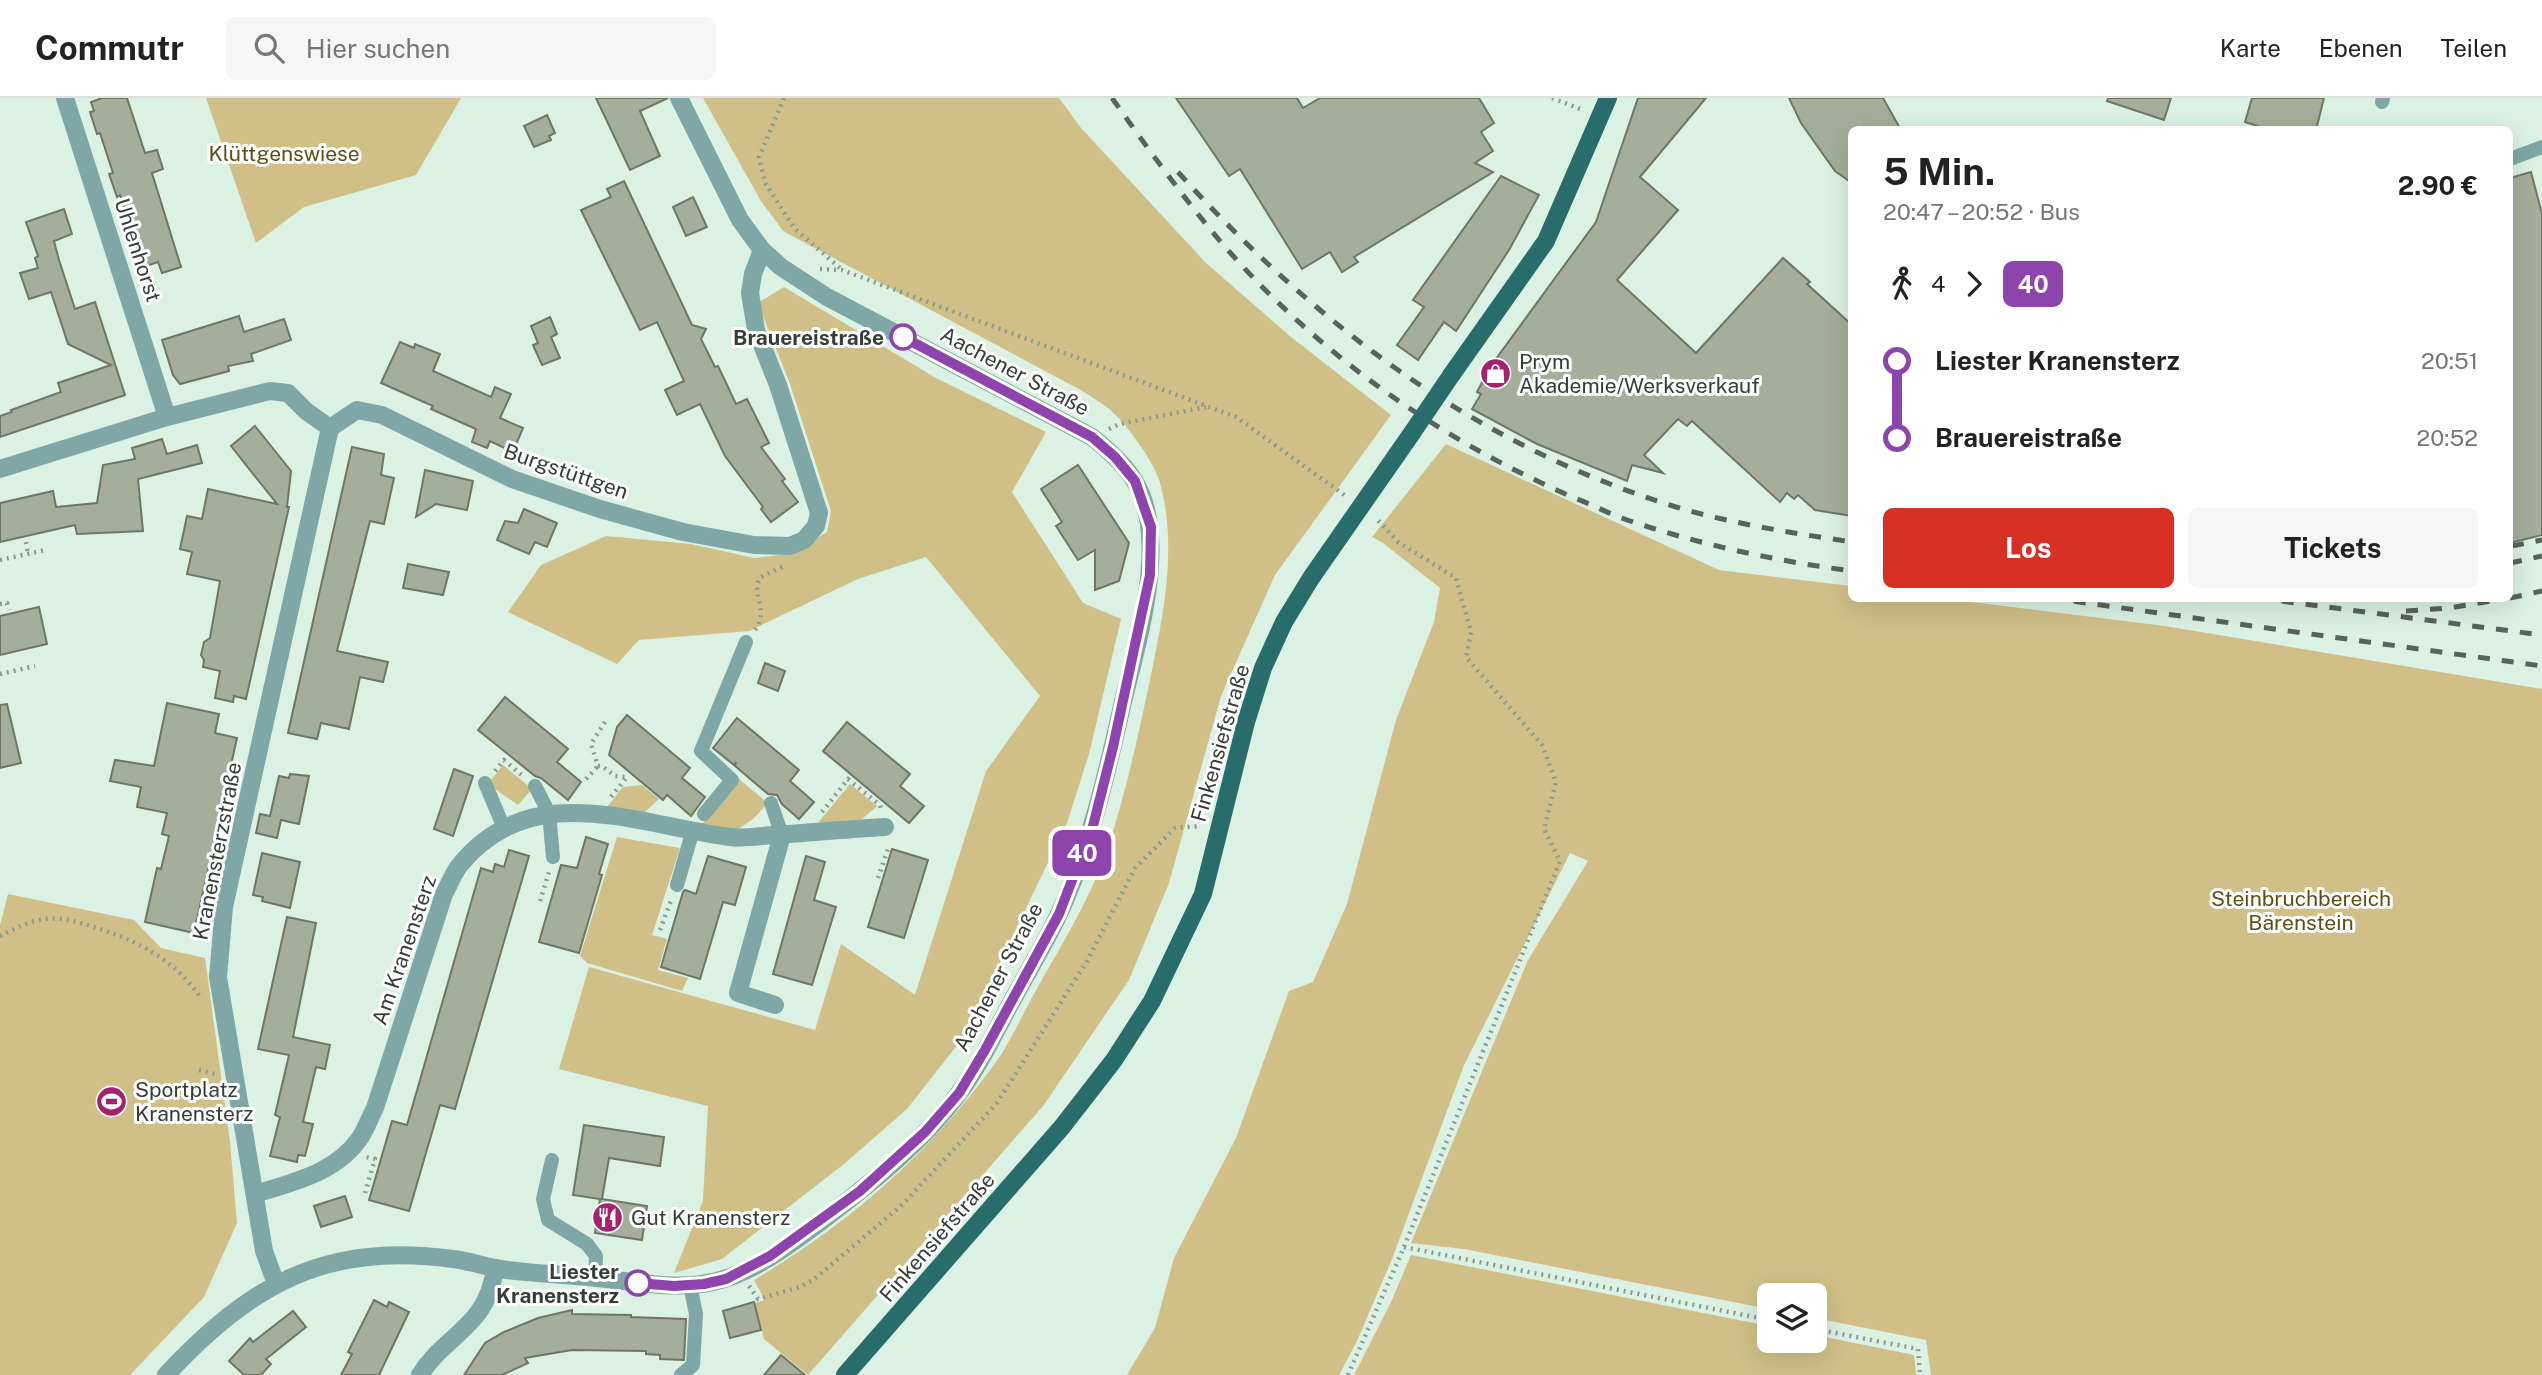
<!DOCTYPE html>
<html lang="de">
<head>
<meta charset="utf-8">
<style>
  :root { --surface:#fff; --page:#f6f6f6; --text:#222; --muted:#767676; --line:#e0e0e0; --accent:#d93025 }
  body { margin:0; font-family:"Public Sans",sans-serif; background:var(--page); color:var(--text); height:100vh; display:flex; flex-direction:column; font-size:26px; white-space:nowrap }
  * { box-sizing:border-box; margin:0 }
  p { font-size:23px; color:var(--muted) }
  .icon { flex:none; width:38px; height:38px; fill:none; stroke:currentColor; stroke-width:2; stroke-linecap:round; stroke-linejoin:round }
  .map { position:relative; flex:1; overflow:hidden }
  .sheet { position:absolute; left:1848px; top:28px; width:665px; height:476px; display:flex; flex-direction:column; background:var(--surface); border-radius:10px; box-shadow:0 7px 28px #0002 }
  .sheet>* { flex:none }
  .badge { padding:0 14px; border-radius:10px; font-size:24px; line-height:46px }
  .controls { position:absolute; left:1757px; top:1185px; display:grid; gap:14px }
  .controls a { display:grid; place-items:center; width:70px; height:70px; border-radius:10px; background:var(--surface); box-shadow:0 7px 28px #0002; font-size:35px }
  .map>.badge { position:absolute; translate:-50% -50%; box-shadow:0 0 0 4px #fff }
  .legs { display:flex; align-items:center; gap:10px; height:77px; padding:0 35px; font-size:23px }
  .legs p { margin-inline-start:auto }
  .headline { display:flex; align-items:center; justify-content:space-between; height:119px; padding:0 35px }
  h1 { font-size:38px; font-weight:700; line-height:52px }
  .cta { display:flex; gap:14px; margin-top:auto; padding:14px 35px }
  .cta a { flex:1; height:80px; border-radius:10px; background:var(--accent); color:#fff; font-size:28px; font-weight:700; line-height:80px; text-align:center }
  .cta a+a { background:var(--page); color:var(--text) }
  ul { padding:0 35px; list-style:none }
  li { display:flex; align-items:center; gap:24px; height:77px; font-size:26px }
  li i { display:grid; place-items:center; width:10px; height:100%; margin:0 9px; background:currentColor }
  li i::after { content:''; width:18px; height:18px; margin:-9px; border:5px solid; border-radius:50%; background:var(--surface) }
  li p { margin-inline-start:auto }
  li:first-child i { background:linear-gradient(#0000 50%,currentColor 0) }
  li:last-child i { background:linear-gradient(currentColor 50%,#0000 0) }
  header { display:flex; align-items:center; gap:42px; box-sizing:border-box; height:98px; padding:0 35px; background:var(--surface); border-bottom:2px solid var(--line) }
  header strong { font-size:33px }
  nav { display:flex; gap:38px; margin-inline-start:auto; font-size:24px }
  .search { width:490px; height:63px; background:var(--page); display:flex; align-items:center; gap:18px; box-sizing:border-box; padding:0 24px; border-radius:10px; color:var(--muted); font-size:26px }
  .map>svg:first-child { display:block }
  .green { fill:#d0bf87 }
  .building { fill:#a5ae9a; stroke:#6f7764; stroke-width:2 }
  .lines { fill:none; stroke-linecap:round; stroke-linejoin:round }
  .path { stroke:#8b9b91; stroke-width:4.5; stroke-dasharray:2 5; stroke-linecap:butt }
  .service { stroke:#7ea7a6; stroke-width:14 }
  .minor { stroke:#7ea7a6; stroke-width:18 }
  .tertiary { stroke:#7ea7a6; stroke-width:18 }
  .primary { stroke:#286c6b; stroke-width:18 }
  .rail { stroke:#57635b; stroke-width:5; stroke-dasharray:12 12; stroke-linecap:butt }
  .primary-bridge { stroke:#286c6b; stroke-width:18 }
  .line-1-casing { stroke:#fff; stroke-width:16 }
  .line-1 { stroke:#8e44ad; stroke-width:10 }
  .stop-1-dot { fill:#fff; stroke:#8e44ad; stroke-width:3.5 }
  .labels { text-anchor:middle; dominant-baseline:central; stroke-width:6; stroke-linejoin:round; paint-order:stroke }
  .park-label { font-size:21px; fill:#5e4e14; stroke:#fff }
  .street-label { font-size:21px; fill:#343d37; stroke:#fff }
  .stop-label { font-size:21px; font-weight:bold; fill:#343d37; stroke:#fff; text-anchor:end }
  .poi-label { font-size:21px; fill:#343d37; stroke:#fff; text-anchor:start }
</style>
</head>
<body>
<header>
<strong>Commutr</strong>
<div class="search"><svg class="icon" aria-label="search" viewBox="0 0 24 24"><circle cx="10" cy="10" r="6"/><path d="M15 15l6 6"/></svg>Hier suchen</div>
<nav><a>Karte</a><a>Ebenen</a><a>Teilen</a></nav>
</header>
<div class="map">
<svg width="2542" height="1277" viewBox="0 0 2542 1277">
  <rect width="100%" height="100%" fill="#daf1e3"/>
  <!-- green -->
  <g class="green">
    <polygon points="206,0 461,0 416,77 304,109 256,145"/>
    <path d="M703 0H1059L1081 30 1206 165 1291 239 1391 317 1275 477 1221 598 1169 785 1129 882 1043 1008 808 1277 764 1241 755 1205 765 1202 754 1182C851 1124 929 1056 996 964 1012 941 1024 913 1038 889 1063 844 1092 798 1108 749 1126 695 1138 638 1150 582 1163 518 1178 450 1160 385 1154 363 1126 325 1108 310 1099 303 1087 296 1077 290L783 133 761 103Z"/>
    <polygon points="784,189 936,280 1046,334 1012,394 1083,505 1121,521 1089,656 1067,725 965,937 907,1011 844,1066 722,1161 674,1175 703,1103 708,1008 559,971 589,869 815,932 841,846 915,897 986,673 1040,598 926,459 858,481 749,533 639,542 617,566 508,514 541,467 606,438 691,446 754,460 790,456 827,434 831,413 790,286 758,205"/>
    <polygon points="1446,346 1719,472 1851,488 1852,500 1946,501 2165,528 2542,591 2542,1277 1931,1277 1926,1242 1815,1220 1815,1197 1769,1197 1769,1211 1464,1151 1411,1145 1528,862 1588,763 1570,755 1464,967 1392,1161 1357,1243 1339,1277 1127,1277 1155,1230 1174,1160 1236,1040 1289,893 1313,884 1347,806 1396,622 1434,524 1440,490 1383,445 1372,439"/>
    <polygon points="503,667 532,691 518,707 488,686"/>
    <polygon points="739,681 768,705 753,721 737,732 702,726"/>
    <polygon points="850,686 877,708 862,721 817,726"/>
    <polygon points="642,687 659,701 643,716 607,709 623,689"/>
    <polygon points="617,739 680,750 652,837 667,841 658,872 688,880 682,893 587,865 580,858"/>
    <polygon points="8,796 134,822 161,850 205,860 230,1044 237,1125 204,1199 130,1277 0,1277 0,827"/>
    <polygon points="1411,1157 1769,1228 1769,1242 1815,1242 1815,1237 1914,1257 1916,1277 1354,1277 1392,1202"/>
  </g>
  <!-- building -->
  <g class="building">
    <polygon points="102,0 127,0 145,55 157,52 163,71 152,75 181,169 162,175 158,164 143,169 140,160 136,161 129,139 133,137 120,97 117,99 109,76 113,75 100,35 97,36 90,14 94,13 91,4"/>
    <polygon points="596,0 668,0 640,13 660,58 630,72"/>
    <polygon points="1176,0 1297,0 1303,10 1320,0 1479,0 1494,25 1481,34 1493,53 1475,65 1493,74 1354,159 1358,164 1342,174 1330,154 1302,171 1240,71 1229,78"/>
    <polygon points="1638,0 1706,0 1640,79 1678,112 1617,182 1696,255 1783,160 1810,184 1807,186 1852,227 1852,418 1815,412 1798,397 1794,401 1787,395 1780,404 1692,323 1687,328 1678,321 1644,357 1663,375 1632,367 1627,383 1537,346 1472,311 1481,296 1477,294 1490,269 1596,124"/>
    <polygon points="1789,0 1883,0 1901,32 1852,32 1852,85 1835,73 1801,25"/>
    <polygon points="2108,0 2171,0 2164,22 2107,3"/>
    <polygon points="2252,0 2324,0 2316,32 2271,32 2245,24"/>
    <polygon points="547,17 555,35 549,38 551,42 534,49 524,28"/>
    <polygon points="2531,74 2542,116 2542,437 2510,445 2510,80"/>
    <polygon points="1501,78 1539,97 1509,152 1456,233 1444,224 1418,262 1397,247 1424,209 1413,202"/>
    <polygon points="624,83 692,227 706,231 701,241 715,269 718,268 736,306 747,301 769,345 761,349 785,381 782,383 798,404 771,424 761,411 763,409 725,358 700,306 677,317 665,292 684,283 657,224 640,232 581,112 611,99 607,91"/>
    <polygon points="693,99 707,129 686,138 673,109"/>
    <polygon points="64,111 72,136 54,143 59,162 75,211 95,204 125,297 0,339 0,318 12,314 11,312 61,294 58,285 111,267 68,246 51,194 29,201 20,175 38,170 35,160 38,158 26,124"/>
    <polygon points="239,218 244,234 284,221 291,242 251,256 253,263 228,268 229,273 180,286 173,277 162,242"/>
    <polygon points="550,219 557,236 551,239 560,260 542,267 533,247 538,245 531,228"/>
    <polygon points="400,244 414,250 415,246 440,256 433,273 491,299 495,289 511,296 500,320 523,330 513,354 490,343 487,350 472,344 476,331 431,311 433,308 381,285"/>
    <polygon points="255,328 291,373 287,409 289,409 246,601 234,598 233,604 215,600 220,573 203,569 204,562 201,557 204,544 210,540 220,483 187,476 192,454 180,451 187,418 202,421 208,391 277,406 231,348"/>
    <polygon points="162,341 167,356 197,347 202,365 138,381 143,433 77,436 75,427 0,444 0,405 53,393 56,409 97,405 103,367 135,361 132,350"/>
    <polygon points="352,349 384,356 381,377 394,380 384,426 370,423 337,553 388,564 383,584 360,579 349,631 321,625 317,641 288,635"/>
    <polygon points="1078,367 1129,445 1119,483 1095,492 1095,452 1078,462 1056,428 1062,424 1041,391"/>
    <polygon points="425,372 473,383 467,412 436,406 416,419"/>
    <polygon points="524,411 557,425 547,449 535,444 529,456 497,442 505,423 518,425"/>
    <polygon points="408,466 449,474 443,497 403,490"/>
    <polygon points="39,509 47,546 0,557 0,518"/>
    <polygon points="765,565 785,573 778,593 758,585"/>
    <polygon points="505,599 568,651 557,664 581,684 568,702 541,680 535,678 478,632"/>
    <polygon points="167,605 219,616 215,635 237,640 194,835 145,824 157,770 161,771 169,738 162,736 167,715 137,709 141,689 110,683 115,662 154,668"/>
    <polygon points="7,606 21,665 0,670 0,607"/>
    <polygon points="627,617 690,670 682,680 705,699 691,718 667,697 663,702 609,657 617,629"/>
    <polygon points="737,620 799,672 790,683 814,704 799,721 782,706 777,697 768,696 735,668 736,664 734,667 713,650"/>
    <polygon points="847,624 910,676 900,688 924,708 909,725 823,653"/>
    <polygon points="454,671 473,678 453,738 434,731"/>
    <polygon points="290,676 309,678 299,726 281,722 277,740 256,735 260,716 270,718 279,678 289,680"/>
    <polygon points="586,739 608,746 599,776 602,777 579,855 539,844 561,767 577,770"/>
    <polygon points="892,751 928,762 904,840 868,829"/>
    <polygon points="509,752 529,758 455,1011 440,1007 409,1113 369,1102 392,1023 407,1027 481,770 493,774 495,766 504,769"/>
    <polygon points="262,755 300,764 290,810 262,803 263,799 253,797"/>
    <polygon points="708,758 746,769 735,807 723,804 700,881 661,869 683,794 685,792 696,796"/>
    <polygon points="806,758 825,764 814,802 836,809 812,887 773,876"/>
    <polygon points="287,819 316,825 293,939 330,947 325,971 316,969 303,1024 313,1026 305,1058 298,1057 297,1064 270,1058 280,1019 275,1017 289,957 258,951"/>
    <polygon points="584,1027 664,1039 660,1068 609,1060 602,1101 647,1108 642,1142 595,1135 600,1101 573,1097"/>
    <polygon points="345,1098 352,1119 321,1129 314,1108"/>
    <polygon points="374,1202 387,1209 389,1204 409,1214 379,1277 341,1277 352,1256 348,1254"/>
    <polygon points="754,1204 761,1232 730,1240 723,1213"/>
    <polygon points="572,1212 572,1216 631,1217 631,1219 686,1221 684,1262 660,1261 660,1257 646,1256 646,1253 572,1252 525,1260 528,1265 502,1277 464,1277 485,1245 504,1234 538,1220"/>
    <polygon points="293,1213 306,1229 266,1261 271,1266 261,1277 244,1277 229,1263 250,1240 253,1244"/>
    <polygon points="781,1257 805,1277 764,1277"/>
  </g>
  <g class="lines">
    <!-- path -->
    <g class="path">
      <polyline points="784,0 759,59 765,85 795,131 841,171"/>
      <polyline points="1552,0 1583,12"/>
      <polyline points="820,171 842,172 1236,319 1347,399"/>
      <polyline points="1109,331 1119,326 1206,309"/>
      <polyline points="26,444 28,456"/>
      <polyline points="0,462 45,452"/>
      <polyline points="0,506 7,505 9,512"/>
      <path d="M755 532C767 514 757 506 757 486L761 479 784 468"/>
      <polyline points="0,576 35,568"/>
      <polyline points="605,624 591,646 598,668 602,668 615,678 627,679 610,700"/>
      <polyline points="495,673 504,662 524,679"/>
      <polyline points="586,681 598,668"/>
      <polyline points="822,714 848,681 880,707 881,712"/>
      <polyline points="878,780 889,748"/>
      <polyline points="540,803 549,774"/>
      <polyline points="660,832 672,800"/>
      <path d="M0 838C14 831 31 822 46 821 63 819 78 824 94 829 138 843 174 861 201 900"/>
      <polyline points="199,972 215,976"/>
      <polyline points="365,1095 375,1061 366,1059"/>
      <polyline points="1404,1149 1769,1222"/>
      <polyline points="749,1188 758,1201 800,1189 813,1182 902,1107 997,1005 1087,863 1135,770 1175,730 1201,728"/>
      <polyline points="1815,1231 1918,1251 1920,1277"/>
      <polyline points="1348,1277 1404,1149 1560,763 1544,731 1556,684 1542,647 1466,559 1471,534 1456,480 1398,444 1375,419"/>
    </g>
    <!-- service -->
    <g class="service">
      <polyline points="2382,4 2383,0"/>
      <polyline points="2510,61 2542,49"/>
      <polyline points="485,685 504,730"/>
      <polyline points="535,688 549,715 553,759"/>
      <polyline points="771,705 782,737"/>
      <polyline points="704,716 732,682 701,653 746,544"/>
      <polyline points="677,787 693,732"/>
      <polyline points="552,1062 543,1101 548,1122 587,1146 596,1158 595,1179"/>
      <polyline points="681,1277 693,1267 696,1216 690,1187"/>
    </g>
    <!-- minor -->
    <g class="minor">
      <polyline points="65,0 167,319"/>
      <polyline points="0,371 167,319 270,293 288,295 306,313 330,330 357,312 382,317 512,381 600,411 683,434 754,447 790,448 804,442 816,428 819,415 778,287 756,232 750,195 753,176 762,152"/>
      <polyline points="775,907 738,895 782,737"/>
      <path d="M255 1096C293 1084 336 1075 360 1040 366 1031 370 1019 375 1010L444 796C449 787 453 776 459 768 531 678 637 727 730 739 743 741 759 738 773 737 810 735 847 731 885 729"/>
      <polyline points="276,1186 264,1153 218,879 224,809 330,330"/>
      <path d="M420 1277C437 1249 464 1236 480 1212 489 1199 492 1185 496 1170"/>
    </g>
    <!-- tertiary -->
    <path class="tertiary" d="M166 1277C250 1187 326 1143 453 1161 469 1163 484 1168 500 1171 532 1176 565 1176 597 1180 632 1183 667 1191 702 1186 747 1180 788 1148 823 1122 871 1085 923 1044 959 995 980 967 995 934 1012 903 1027 875 1044 847 1058 818 1089 752 1106 679 1122 608 1137 544 1172 437 1132 379 1121 363 1107 351 1092 339L827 199 781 169 762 152 740 122 679 0"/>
    <!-- primary -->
    <g class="primary">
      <polyline points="1452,276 1546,143 1608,0"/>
      <polyline points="845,1277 1062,1029 1114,962 1152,903 1203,796 1246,624 1263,570 1284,524 1311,480 1412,335"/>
    </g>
    <!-- rail -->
    <g class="rail">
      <path d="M1112 0C1146 48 1182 98 1220 143 1316 255 1441 343 1577 401 1595 408 1612 417 1630 423 1702 447 1776 463 1852 473"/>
      <path d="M1178 74C1317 228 1475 347 1676 409 1733 426 1793 435 1852 444"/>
      <polyline points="2512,448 2542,442"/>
      <polyline points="2510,465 2542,458"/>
      <polyline points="2050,500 2542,568"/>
      <polyline points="2258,500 2542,537"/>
      <polyline points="2510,500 2542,493"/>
      <polyline points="2406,513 2450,510 2508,500"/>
    </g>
    <!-- primary-bridge -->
    <polyline class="primary-bridge" points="1412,335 1452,276"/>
  </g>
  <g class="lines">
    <defs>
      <polyline id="line-1" points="638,1185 674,1188 704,1186 726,1181 770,1158 860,1093 925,1034 959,995 985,952 1059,816 1093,728 1113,649 1150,477 1151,429 1135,383 1115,359 1092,339 903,239"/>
    </defs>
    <!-- line-1 casing -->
    <use href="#line-1" class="line-1-casing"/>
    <!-- line-1 -->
    <use href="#line-1" class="line-1"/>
  </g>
  <!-- icons -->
  <defs>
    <symbol id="shop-disc" viewBox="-11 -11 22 22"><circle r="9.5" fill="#a7226c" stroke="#fff"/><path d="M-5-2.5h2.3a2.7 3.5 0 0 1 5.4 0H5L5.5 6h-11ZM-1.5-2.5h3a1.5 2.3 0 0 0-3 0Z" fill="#fff"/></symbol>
    <symbol id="stadium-disc" viewBox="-11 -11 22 22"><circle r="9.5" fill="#a7226c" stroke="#fff"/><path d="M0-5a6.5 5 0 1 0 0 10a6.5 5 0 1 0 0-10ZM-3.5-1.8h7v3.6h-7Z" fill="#fff"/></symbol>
    <symbol id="restaurant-disc" viewBox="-11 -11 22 22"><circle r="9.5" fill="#a7226c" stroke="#fff"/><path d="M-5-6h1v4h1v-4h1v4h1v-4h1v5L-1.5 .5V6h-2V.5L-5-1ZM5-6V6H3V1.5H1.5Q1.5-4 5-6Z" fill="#fff"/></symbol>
  </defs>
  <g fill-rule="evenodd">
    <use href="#shop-disc" x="1478" y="258" width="35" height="35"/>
    <use href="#stadium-disc" x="94" y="986" width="35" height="35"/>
    <use href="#restaurant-disc" x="590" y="1102" width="35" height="35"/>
  </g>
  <!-- markers -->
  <g class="stop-1-dot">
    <circle cx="903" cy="239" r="12"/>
    <circle cx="638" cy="1185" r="12"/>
  </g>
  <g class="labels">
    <!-- park labels -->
    <g class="park-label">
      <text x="284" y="55">Klüttgenswiese</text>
      <text x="2301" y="800">Steinbruchbereich<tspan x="2301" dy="24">Bärenstein</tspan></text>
    </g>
    <!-- street labels -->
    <g class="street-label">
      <text transform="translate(138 152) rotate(72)">Uhlenhorst</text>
      <text transform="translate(1015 273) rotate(28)">Aachener Straße</text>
      <text transform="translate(566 373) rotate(19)">Burgstüttgen</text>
      <text transform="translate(1220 645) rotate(-74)">Finkensiefstraße</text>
      <text transform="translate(217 753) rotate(-79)">Kranensterzstraße</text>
      <text transform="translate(404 852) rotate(-71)">Am Kranensterz</text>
      <text transform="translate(998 879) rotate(-62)">Aachener Straße</text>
      <text transform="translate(937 1139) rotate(-49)">Finkensiefstraße</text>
    </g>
    <!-- stop labels -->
    <g class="stop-label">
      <text x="884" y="239">Brauereistraße</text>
      <text x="619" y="1173">Liester<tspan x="619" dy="24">Kranensterz</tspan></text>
    </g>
    <!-- poi labels -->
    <g class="poi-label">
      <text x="1519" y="263">Prym<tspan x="1519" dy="24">Akademie/Werksverkauf</tspan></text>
      <text x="135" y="991">Sportplatz<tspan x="135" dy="24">Kranensterz</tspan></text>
      <text x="631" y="1119">Gut Kranensterz</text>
    </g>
  </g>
</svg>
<div class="controls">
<a><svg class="icon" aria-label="layers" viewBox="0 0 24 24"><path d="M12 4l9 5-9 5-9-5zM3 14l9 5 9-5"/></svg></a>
</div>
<b class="badge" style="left:1082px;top:755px;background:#8e44ad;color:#fff">40</b>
<section class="sheet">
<div class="headline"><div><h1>5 Min.</h1><p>20:47 – 20:52 · Bus</p></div><b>2.90 €</b></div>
<div class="legs"><svg class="icon" aria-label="walk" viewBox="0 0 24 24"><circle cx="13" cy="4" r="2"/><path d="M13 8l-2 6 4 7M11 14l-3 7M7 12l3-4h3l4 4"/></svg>4<svg class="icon" aria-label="forward" viewBox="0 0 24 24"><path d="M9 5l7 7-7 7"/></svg><b class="badge" style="background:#8e44ad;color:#fff">40</b></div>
<ul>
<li><i style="color:#8e44ad"></i><b>Liester Kranensterz</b><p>20:51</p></li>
<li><i style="color:#8e44ad"></i><b>Brauereistraße</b><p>20:52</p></li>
</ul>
<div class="cta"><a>Los</a><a>Tickets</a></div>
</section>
</div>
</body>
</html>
